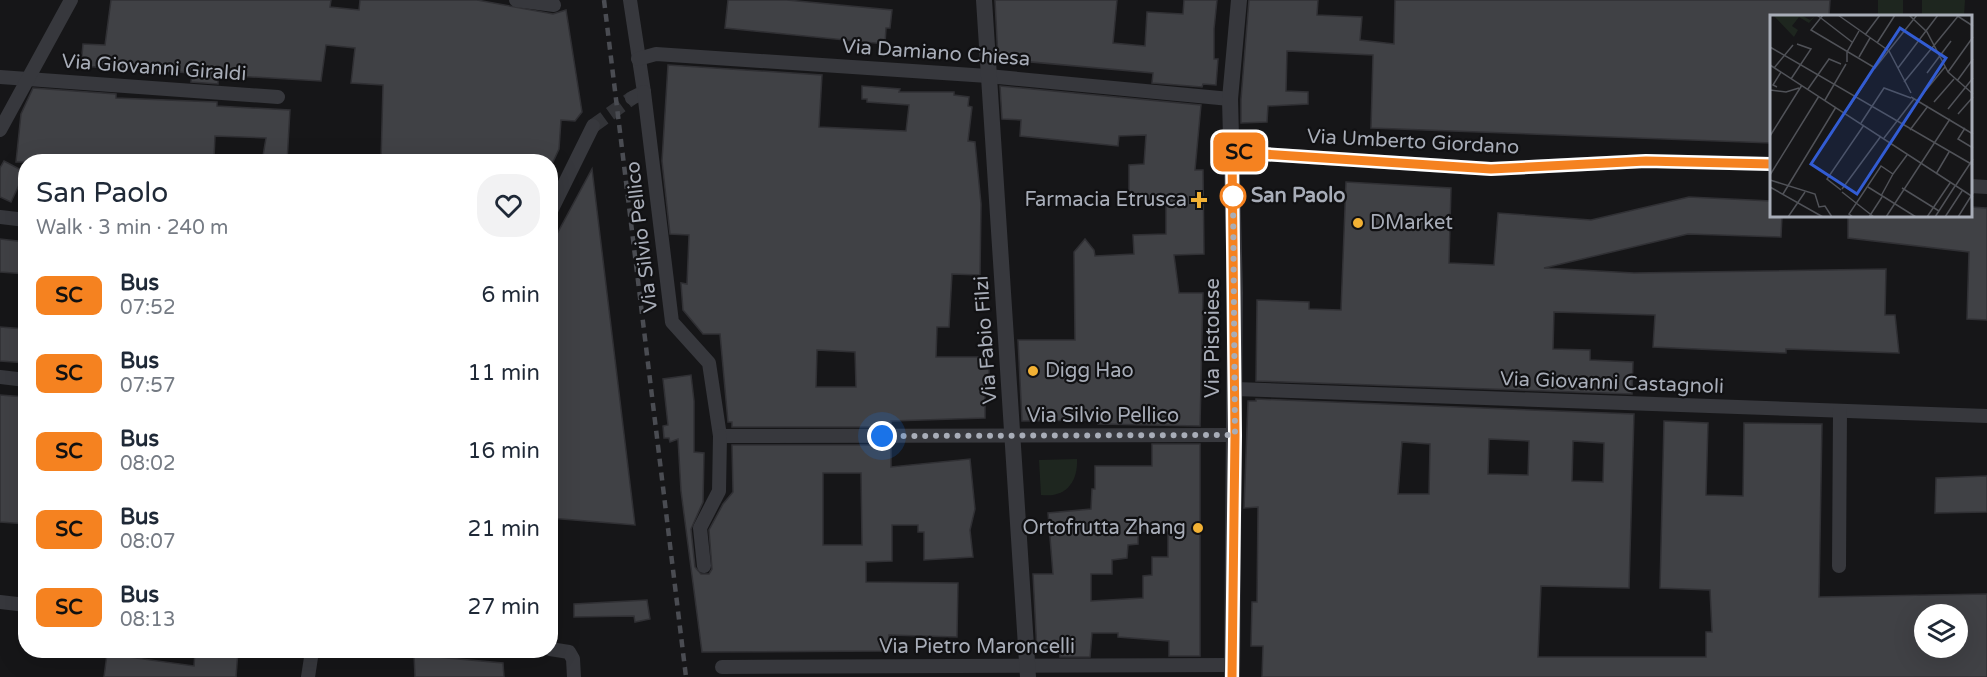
<!DOCTYPE html>
<html lang="en">
<head>
<meta charset="utf-8">
<style>
  :root { --surface:#fff; --page:#f2f2f3; --text:#1f2937; --muted:#747a83 }
  body { margin:0; font-family:"Varela Round",sans-serif; background:var(--page); color:var(--text); height:100vh; display:flex; flex-direction:column; font-size:22px; white-space:nowrap }
  * { box-sizing:border-box; margin:0 }
  p { font-size:20px; color:var(--muted) }
  .icon { flex:none; width:33px; height:33px; fill:none; stroke:currentColor; stroke-width:2; stroke-linecap:round; stroke-linejoin:round }
  .map { position:relative; flex:1; overflow:hidden }
  .side { position:absolute; left:18px; top:154px; width:540px; height:504px; display:flex; flex-direction:column; background:var(--surface); border-radius:24px; box-shadow:0 6px 24px #0002 }
  .side>* { flex:none }
  .badge { padding:0 12px; border-radius:9px; font-size:21px; line-height:39px }
  .controls { position:absolute; left:1914px; top:604px; display:grid; gap:12px }
  .controls a { display:grid; place-items:center; width:54px; height:54px; border-radius:50%; background:var(--surface); box-shadow:0 6px 24px #0002; font-size:30px }
  .you { position:absolute; width:30px; height:30px; margin:-15px; border:4px solid #fff; border-radius:50%; background:#1a73e8; box-shadow:0 0 0 9px #1a73e833 }
  .map>.badge { position:absolute; translate:-50% -50%; box-shadow:0 0 0 3px #fff }
  .round { display:grid; place-items:center; flex:none; width:63px; height:63px; border-radius:24px; background:var(--page) }
  .overview { display:flex; align-items:center; justify-content:space-between; height:102px; padding:0 18px }
  h1 { font-size:28px; font-weight:600; line-height:45px }
  ul { padding:0; list-style:none }
  li { display:flex; align-items:center; gap:18px; height:78px; padding:0 18px }
  li div { flex:1 }
  li b { display:block; font-size:22px }
  li em { font-style:normal }
  li .badge { min-width:66px; font-weight:700; text-align:center }
  .map>svg:first-child { display:block }
  .green { fill:#1e261f }
  .building { fill:#404145; stroke:#303034; stroke-width:1.5; fill-rule:evenodd }
  .lines { fill:none; stroke-linecap:round; stroke-linejoin:round }
  .minor-tunnel { stroke:#333438; stroke-width:14; stroke-dasharray:14 7; stroke-linecap:butt }
  .minor { stroke:#37383d; stroke-width:14 }
  .tertiary { stroke:#37383d; stroke-width:16 }
  .rail { stroke:#4a4c52; stroke-width:4.5; stroke-dasharray:8 6; stroke-linecap:butt }
  .line-casing { stroke:#fff; stroke-width:14 }
  .line { stroke:#f58220; stroke-width:9 }
  .walk { stroke:#a8adb8; stroke-width:6; stroke-dasharray:0 10.8 }
  .stop-dot { fill:#fff; stroke:#f58220; stroke-width:3 }
  .poi-dot { fill:#f2b134; stroke:#111113; stroke-width:2 }
  .labels { text-anchor:middle; dominant-baseline:central; stroke-width:4.5; stroke-linejoin:round; paint-order:stroke }
  .street-label { font-size:20px; fill:#a8adb8; stroke:#111113 }
  .stop-label { font-size:20px; font-weight:bold; fill:#a8adb8; stroke:#111113; text-anchor:start }
  .poi-label { font-size:20px; fill:#a8adb8; stroke:#111113; text-anchor:end }
  .inset-road { fill:none; stroke:#505258; stroke-width:1.5 }
  .view { fill:#325cd3; fill-opacity:0.15; stroke:#325cd3; stroke-width:3 }
  .inset-edge { fill:none; stroke:#a8adb8; stroke-width:3 }
</style>
</head>
<body>
<div class="map">
<svg width="1987" height="677" viewBox="0 0 1987 677">
  <rect width="100%" height="100%" fill="#161618"/>
  <!-- green -->
  <g class="green">
    <rect x="1878" y="0" width="25" height="16"/>
    <polygon points="1922,0 1965,0 1964,16 1922,16"/>
    <path d="M1077 459C1078 482 1066 498 1041 495L1039 460Z"/>
  </g>
  <!-- building -->
  <g class="building">
    <polygon points="111,0 331,0 330,7 359,10 360,0 477,0 553,14 566,10 582,112 575,121 561,120 559,149 553,162 381,162 383,85 351,83 355,48 326,45 321,81 218,75 218,84 191,82 192,73 81,66 83,44 105,45"/>
    <polygon points="728,0 787,0 892,10 890,28 886,28 885,44 725,28"/>
    <polygon points="995,0 1117,0 1113,43 1145,46 1147,12 1183,14 1184,0 1217,0 1214,29 1214,59 1218,59 1216,85 1203,84 1202,87 1152,83 1153,73 998,59"/>
    <polygon points="1249,0 1318,0 1317,15 1362,17 1360,40 1394,44 1395,0 1830,0 1829,16 1771,16 1771,143 1371,128 1373,55 1287,51 1286,91 1308,92 1308,104 1268,106 1267,122 1241,123 1241,99"/>
    <path d="M668 65 822 75 819 127 906 131 909 105 867 102V99H862V86L900 89 899 92H954V95L969 97 968 106 972 107 968 141 975 142 981 204 980 275 952 274 949 327H937L936 357H989V376L985 375V418L891 421V427H732V422H728L720 334H703L683 310 681 283 687 284 689 235 670 234 662 161ZM817 350 855 352 856 387H816Z"/>
    <polygon points="1000,86 1201,105 1195,170 1203,170 1204,254 1174,255 1179,293 1203,293 1200,426 1098,424 1098,420 1022,421 1018,340 1075,340 1074,252 1085,239 1094,250 1095,256 1134,254 1133,235 1166,234 1166,199 1129,200 1129,165 1144,164 1146,135 1119,136 1118,146 1020,136 1021,120 1002,119"/>
    <polygon points="33,88 116,94 116,98 217,102 217,106 290,110 287,162 262,162 266,138 215,136 214,158 171,156 171,162 16,162 21,114"/>
    <polygon points="4,161 25,172 11,202 0,197 0,168"/>
    <polygon points="592,169 635,525 550,518 550,323 555,324 557,299 550,297 550,247"/>
    <polygon points="1346,182 1451,188 1449,263 1494,265 1498,213 1591,220 1689,197 1771,201 1771,216 1782,216 1781,237 1688,234 1544,268 1634,273 1886,269 1885,315 1895,315 1899,353 1786,349 1786,353 1653,347 1655,315 1554,312 1553,349 1590,350 1590,360 1633,362 1632,394 1256,381 1257,300 1309,302 1309,309 1341,310"/>
    <polygon points="1971,207 1987,208 1987,320 1967,319 1969,252 1848,238 1848,216 1971,216"/>
    <polygon points="0,239 26,242 26,274 0,272"/>
    <polygon points="0,327 26,329 26,363 0,361"/>
    <path d="M691 375 694 401V452L704 453 703 502 691 529 695 567 701 574H709L712 569 709 530 723 504 733 492 732 445H891V467L970 459 975 509 970 530 973 557 924 560V532H918V525H892V561L866 562V582L958 583 957 637 889 635V651L702 652 681 491 678 439 670 442 669 438H664L663 426 668 425 663 379ZM823 473H861L862 545H823Z"/>
    <polygon points="0,395 26,397 26,524 0,522"/>
    <path d="M1256 399 1634 414 1629 588 1541 586 1538 657H1706V632H1712L1710 590 1660 588 1664 421 1708 423 1706 495 1743 496 1744 423 1822 424 1819 597 1987 594V677H1262L1263 646H1251L1252 602H1257L1258 507 1244 508 1248 401H1256ZM1489 439 1529 441 1528 475 1488 474ZM1573 441 1604 443 1603 482 1572 481ZM1402 442 1430 444 1429 494H1398ZM1924 615H1958V648H1924Z"/>
    <path d="M1152 444H1200V656H1169V641L1118 637V633H1092L1090 657H1060V651L1037 652 1033 574H1053L1048 513 1091 509 1092 489H1095V466H1152ZM1138 531 1168 532V557H1152V575L1143 576V598L1091 601V574H1112V560L1127 558 1128 545 1138 544Z"/>
    <polygon points="1987,476 1987,512 1935,513 1936,478"/>
    <polygon points="647,600 650,619 635,622 634,616 574,617 574,604"/>
    <polygon points="195,651 238,651 236,677 104,677 107,654 194,666"/>
    <polygon points="414,655 503,663 504,677 415,677"/>
  </g>
  <g class="lines">
    <!-- minor-tunnel -->
    <polyline class="minor-tunnel" points="593,126 632,98"/>
    <!-- minor -->
    <g class="minor">
      <polyline points="516,0 554,5"/>
      <polyline points="630,0 644,92 632,98"/>
      <polyline points="638,59 656,54 988,76 1230,99"/>
      <polyline points="0,77 278,97"/>
      <polyline points="644,92 672,322 709,363 720,436 1235,435"/>
      <polyline points="0,130 71,0"/>
      <polyline points="1232,152 1491,169 1646,161 1771,164"/>
      <polyline points="1970,186 1987,187"/>
      <polyline points="550,213 593,126"/>
      <polyline points="0,217 26,220"/>
      <polyline points="0,377 26,380"/>
      <polyline points="1235,389 1987,416"/>
      <polyline points="704,566 700,528 719,491 720,436"/>
      <polyline points="1839,566 1840,411"/>
      <polyline points="0,602 26,605"/>
      <polyline points="550,649 569,652 573,659 574,677"/>
      <polyline points="722,667 1231,665"/>
      <polyline points="308,677 312,651"/>
    </g>
    <!-- tertiary -->
    <g class="tertiary">
      <polyline points="984,0 1028,677"/>
      <polyline points="1232,677 1235,293 1230,99 1239,0"/>
    </g>
    <!-- rail -->
    <polyline class="rail" points="604,0 686,677"/>
  </g>
  <g class="lines">
    <defs>
      <polyline id="line" points="1232,677 1235,435 1232,152 1491,169 1646,161 1771,164"/>
    </defs>
    <!-- line casing -->
    <use href="#line" class="line-casing"/>
    <!-- line -->
    <use href="#line" class="line"/>
    <!-- walk -->
    <polyline class="walk" points="882,436 1235,435 1233,196"/>
  </g>
  <!-- markers -->
  <circle class="stop-dot" cx="1233" cy="196" r="12"/>
  <g class="poi-dot">
    <path d="M1196 191h6v6h6v6h-6v6h-6v-6h-6v-6h6z"/>
    <circle cx="1358" cy="223" r="6"/>
    <circle cx="1033" cy="371" r="6"/>
    <circle cx="1198" cy="528" r="6"/>
  </g>
  <g class="labels">
    <!-- street labels -->
    <g class="street-label">
      <text transform="translate(936 53) rotate(4)">Via Damiano Chiesa</text>
      <text transform="translate(154 68) rotate(4)">Via Giovanni Giraldi</text>
      <text transform="translate(1413 142) rotate(3)">Via Umberto Giordano</text>
      <text transform="translate(642 237) rotate(-97)">Via Silvio Pellico</text>
      <text transform="translate(1213 338) rotate(-90)">Via Pistoiese</text>
      <text transform="translate(986 340) rotate(-94)">Via Fabio Filzi</text>
      <text transform="translate(1612 383) rotate(2)">Via Giovanni Castagnoli</text>
      <text x="1103" y="416">Via Silvio Pellico</text>
      <text x="977" y="647">Via Pietro Maroncelli</text>
    </g>
    <!-- stop labels -->
    <g class="stop-label">
      <text x="1251" y="196">San Paolo</text>
    </g>
    <!-- poi labels -->
    <g class="poi-label">
      <text x="1187" y="200">Farmacia Etrusca</text>
      <text x="1370" y="223" text-anchor="start">DMarket</text>
      <text x="1045" y="371" text-anchor="start">Digg Hao</text>
      <text x="1186" y="528">Ortofrutta Zhang</text>
    </g>
  </g>
  <!-- overview -->
  <g transform="translate(1770 15)">
    <rect width="202" height="202" fill="#161618"/>
    <path d="M3 0H31L40 5 45 1 39 8 29 2 22 11 28 15 24 22Z" fill="#1e261f"/>
    <path class="inset-road" d="M47 0 82 27M53 0 41 15 105 53 147 0M68 0 119 36 141 78M139 0 157 17 178 57 203 79M186 0 203 11M95 20 110 0M107 28 125 0M0 32 203 150M89 42 100 23M77 47V37L89 16M0 50 203 182M4 53 23 30M128 53 168 0M178 57 203 22M157 58 181 26M21 64 41 34 27 29M187 66 203 44M134 67 189 0M7 72 3 70 11 57M38 74 59 44 71 49M0 75 16 77 29 73M151 81 175 52M141 82 203 119M55 85 76 49M164 87 184 64M178 94 203 63M75 98 98 63M188 99 203 82M91 108 114 73 141 83M195 113 188 124 203 133M140 115 158 91M0 121 32 70M114 123 144 84M166 159 179 137M0 160 49 81M0 165 45 179 49 192 55 191 62 202M186 170 203 144M0 172 53 202M98 172 146 202M132 173 169 196M72 174 111 121M71 175 57 164 94 110M72 177 104 202M13 179 66 92M111 181 123 159M18 202 35 177M83 202 79 199 111 151 123 159 137 140M99 202 112 182M116 202 180 104M157 202 180 168M165 202 185 171M175 202 192 176M188 202 203 178"/>
    <path class="view" d="M130 13 176 43 87 179 41 149Z"/>
    <rect width="202" height="202" class="inset-edge"/>
  </g>
</svg>
<div class="controls">
<a><svg class="icon" aria-label="layers" viewBox="0 0 24 24"><path d="M12 4l9 5-9 5-9-5zM3 14l9 5 9-5"/></svg></a>
</div>
<div class="you" style="left:882px;top:436px"></div>
<b class="badge" style="left:1239px;top:152px;background:#f58220;color:#111">SC</b>
<section class="side">
<div class="overview"><div><h1>San Paolo</h1><p>Walk · 3 min · 240 m</p></div><a class="round"><svg class="icon" aria-label="heart" viewBox="0 0 24 24"><path d="M12 20l-8-8c-3-5 5-10 8-4 3-6 11-1 8 4z"/></svg></a></div>
<ul>
<li><span class="badge" style="background:#f58220;color:#111">SC</span><div><b>Bus</b><p>07:52</p></div><em>6 min</em></li>
<li><span class="badge" style="background:#f58220;color:#111">SC</span><div><b>Bus</b><p>07:57</p></div><em>11 min</em></li>
<li><span class="badge" style="background:#f58220;color:#111">SC</span><div><b>Bus</b><p>08:02</p></div><em>16 min</em></li>
<li><span class="badge" style="background:#f58220;color:#111">SC</span><div><b>Bus</b><p>08:07</p></div><em>21 min</em></li>
<li><span class="badge" style="background:#f58220;color:#111">SC</span><div><b>Bus</b><p>08:13</p></div><em>27 min</em></li>
</ul>
</section>
</div>
</body>
</html>
